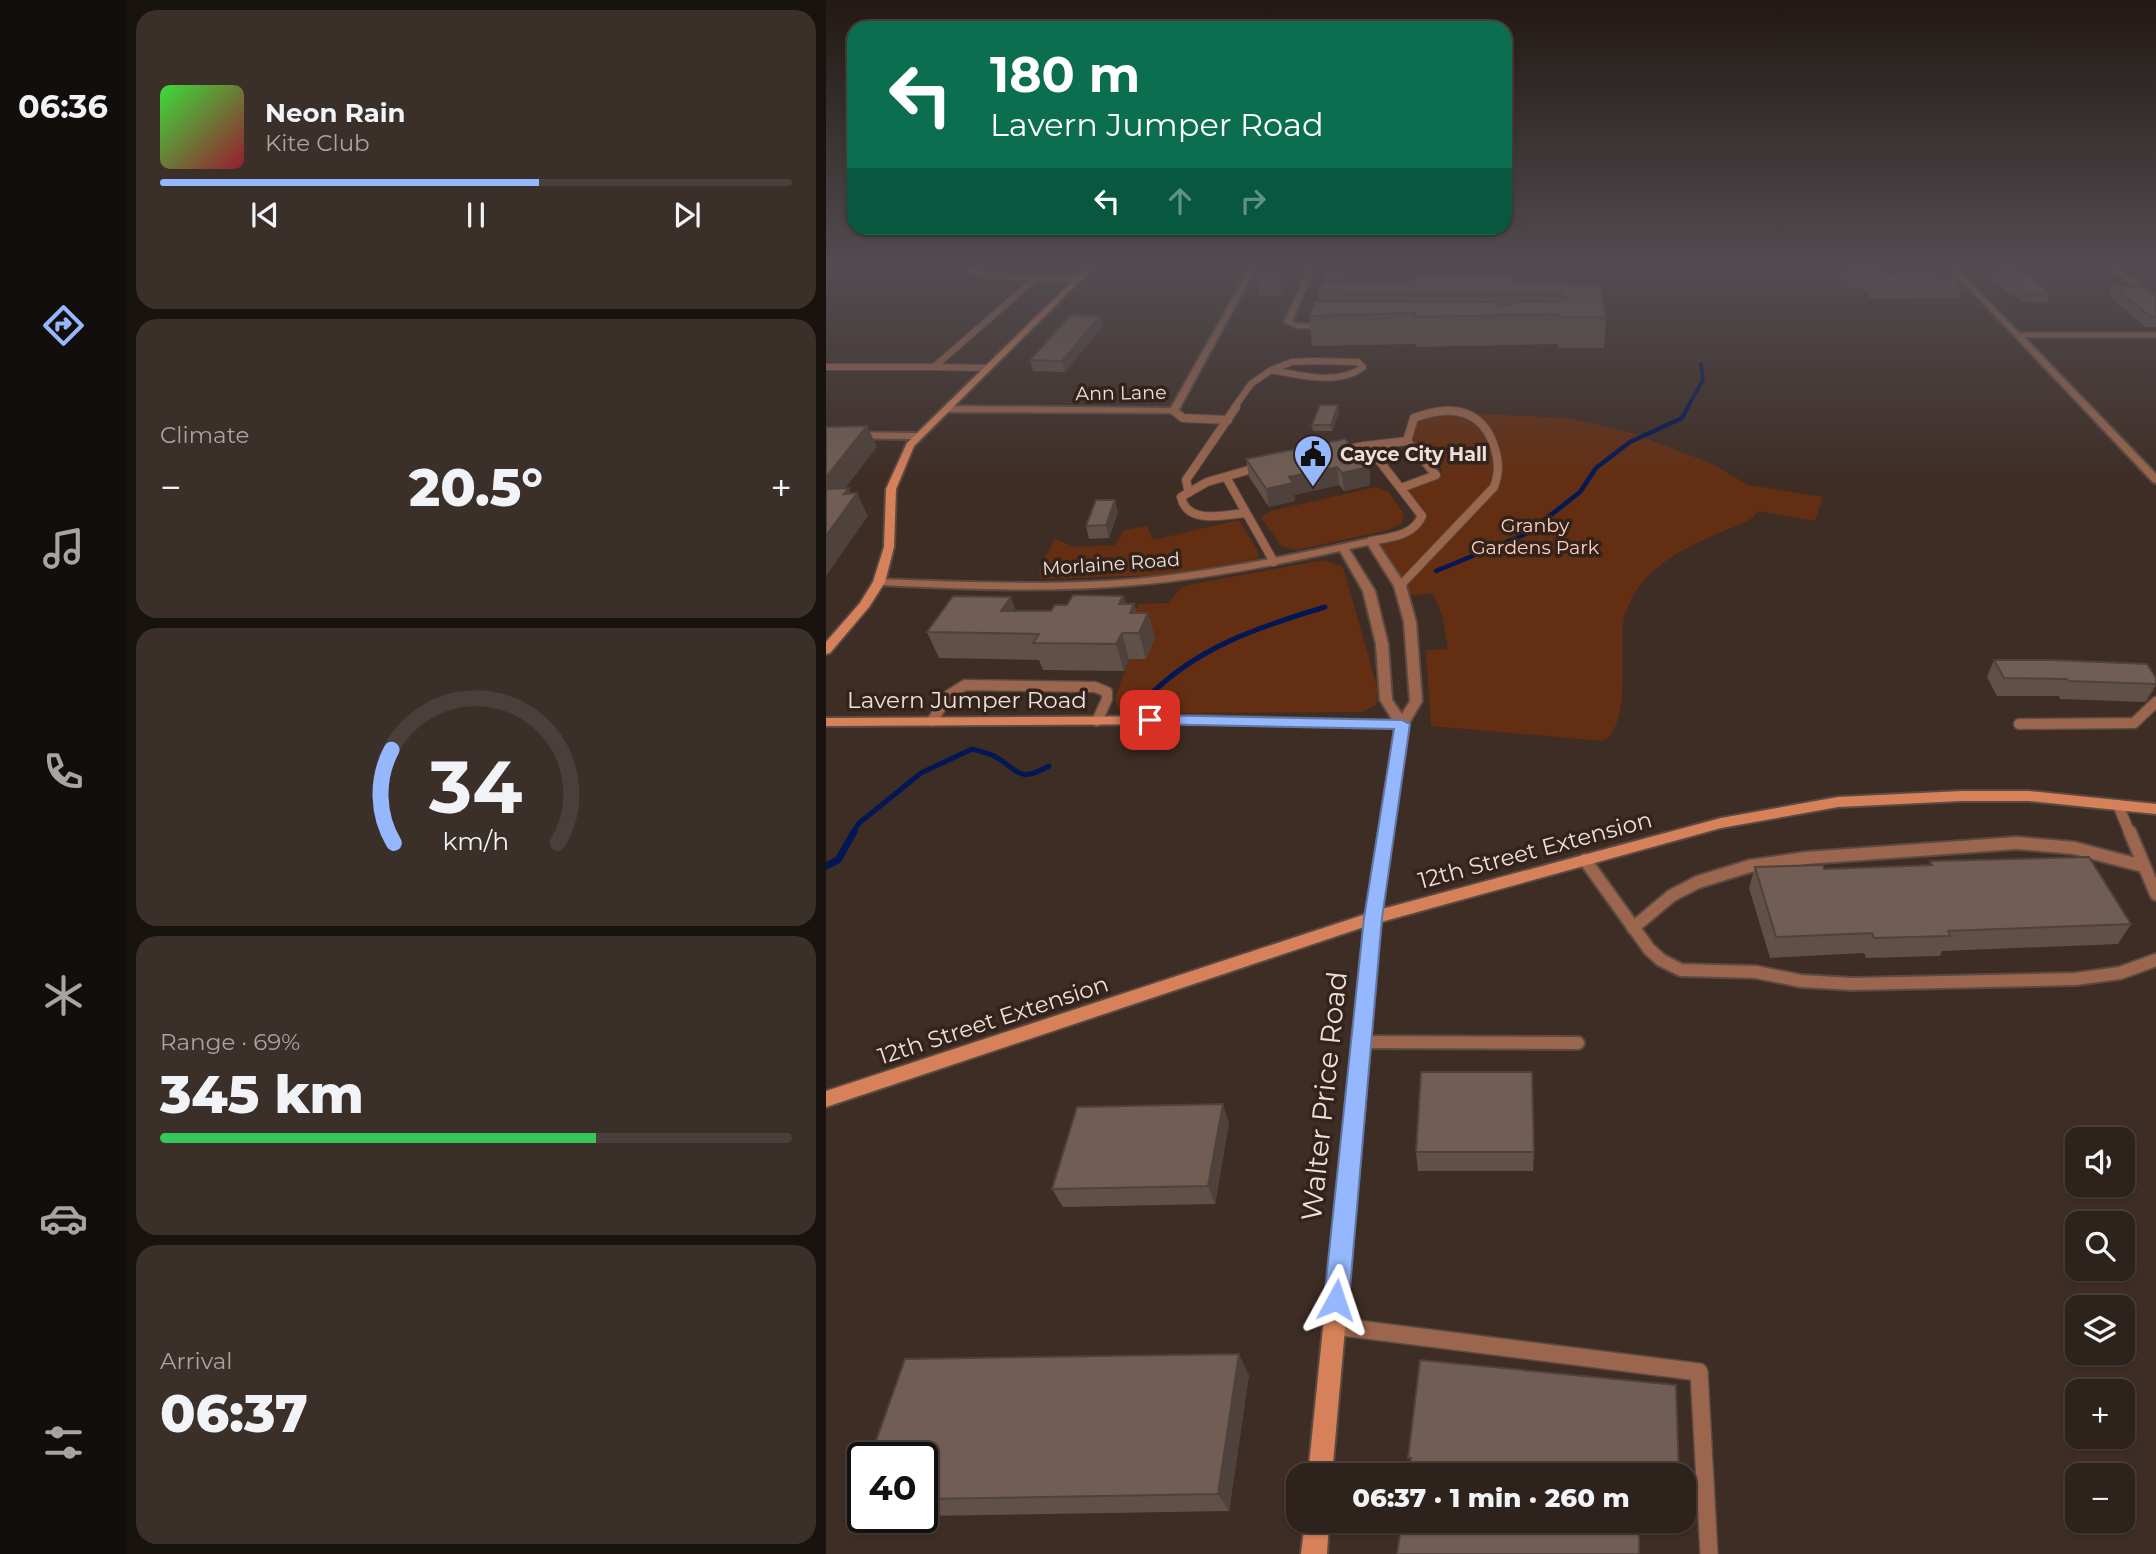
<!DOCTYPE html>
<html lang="en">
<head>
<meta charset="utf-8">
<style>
  :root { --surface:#2e221c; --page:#3a2f29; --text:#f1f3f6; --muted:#a7a4a3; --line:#493f3b; --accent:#94b7fd }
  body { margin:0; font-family:Montserrat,sans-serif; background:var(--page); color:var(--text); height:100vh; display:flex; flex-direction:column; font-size:26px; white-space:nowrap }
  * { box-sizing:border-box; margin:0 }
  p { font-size:23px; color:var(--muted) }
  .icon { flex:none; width:38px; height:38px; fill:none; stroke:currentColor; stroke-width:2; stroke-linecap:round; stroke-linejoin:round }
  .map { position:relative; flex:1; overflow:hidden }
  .sheet { display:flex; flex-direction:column; gap:10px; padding:10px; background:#19130f; width:700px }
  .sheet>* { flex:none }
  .guide { position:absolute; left:21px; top:21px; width:665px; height:214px; border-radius:21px; box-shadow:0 2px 5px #0004,0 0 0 2px var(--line); background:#0b6e4f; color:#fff; overflow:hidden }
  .buttons { position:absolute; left:1239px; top:1127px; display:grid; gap:14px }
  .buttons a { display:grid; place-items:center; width:70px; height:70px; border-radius:14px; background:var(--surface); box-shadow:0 2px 5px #0004,0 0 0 2px var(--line); font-size:35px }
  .speed { position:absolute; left:21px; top:1442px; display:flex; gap:14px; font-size:35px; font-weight:700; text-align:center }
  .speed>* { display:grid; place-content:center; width:91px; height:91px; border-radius:50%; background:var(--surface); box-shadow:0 2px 5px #0004,0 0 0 2px var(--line); line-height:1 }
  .speed .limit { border:4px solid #111; border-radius:10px; background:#fff; color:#111 }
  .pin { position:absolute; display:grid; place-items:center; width:60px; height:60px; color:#fff; margin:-30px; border-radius:14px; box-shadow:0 4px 10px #0006 }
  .me { position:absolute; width:77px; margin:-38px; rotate:5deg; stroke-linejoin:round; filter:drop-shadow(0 0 5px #0008) }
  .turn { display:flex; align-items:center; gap:24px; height:147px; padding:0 28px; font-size:32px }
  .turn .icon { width:91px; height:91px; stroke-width:2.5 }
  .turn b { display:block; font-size:49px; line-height:60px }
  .lanes { display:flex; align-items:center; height:66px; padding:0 28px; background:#0003; justify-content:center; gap:35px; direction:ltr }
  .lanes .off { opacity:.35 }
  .big { font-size:52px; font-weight:800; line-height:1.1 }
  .sheet .card { flex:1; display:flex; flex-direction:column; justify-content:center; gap:10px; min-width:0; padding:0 24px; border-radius:21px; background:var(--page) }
  .sheet .dial { align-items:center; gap:0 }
  .dial svg { height:182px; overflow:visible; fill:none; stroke:var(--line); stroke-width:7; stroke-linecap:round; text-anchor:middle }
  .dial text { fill:var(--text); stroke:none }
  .song { display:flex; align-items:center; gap:21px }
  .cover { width:84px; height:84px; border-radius:10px; background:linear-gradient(135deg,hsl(120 70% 55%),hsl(350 70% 35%)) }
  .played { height:7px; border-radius:4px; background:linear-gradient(90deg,var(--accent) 60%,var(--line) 60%) }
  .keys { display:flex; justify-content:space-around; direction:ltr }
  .heat { display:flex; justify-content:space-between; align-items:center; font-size:38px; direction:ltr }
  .charge { height:10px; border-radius:5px; background:linear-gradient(90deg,#34c759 69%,var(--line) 0) }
  .trip { position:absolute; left:460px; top:1463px; width:410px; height:70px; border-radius:21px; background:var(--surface); box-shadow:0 2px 5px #0004,0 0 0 2px var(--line); font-weight:800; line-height:70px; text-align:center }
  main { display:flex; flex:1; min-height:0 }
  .dock { display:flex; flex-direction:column; width:126px; justify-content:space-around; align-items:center; background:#120e0b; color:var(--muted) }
  .dock .icon { width:49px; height:49px }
  .dock .on { color:var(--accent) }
  .dock b { font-size:32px; color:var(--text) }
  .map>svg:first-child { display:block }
  .green { fill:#642e12 }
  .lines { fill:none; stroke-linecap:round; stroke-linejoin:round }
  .stream-far3 { stroke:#021754; stroke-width:3.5 }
  .stream-far2 { stroke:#021754; stroke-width:4.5 }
  .stream-far1 { stroke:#021754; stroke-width:5 }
  .stream { stroke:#021754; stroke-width:7 }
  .lane-far4-casing { stroke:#5a4a42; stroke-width:8 }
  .lane-far3-casing { stroke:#5a4a42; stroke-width:10 }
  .lane-far2-casing { stroke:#5a4a42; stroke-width:13 }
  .lane-far1-casing { stroke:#5a4a42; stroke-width:16 }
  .lane-casing { stroke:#5a4a42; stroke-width:20 }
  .street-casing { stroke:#5a4a42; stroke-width:4 }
  .secondary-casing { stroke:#5a4a42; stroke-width:4 }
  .lane-far4 { stroke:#9b664d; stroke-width:6 }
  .lane-far3 { stroke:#9b664d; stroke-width:8 }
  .lane-far2 { stroke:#9b664d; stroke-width:10 }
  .lane-far1 { stroke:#9b664d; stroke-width:12 }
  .lane { stroke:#9b664d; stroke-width:17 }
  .street { fill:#9b664d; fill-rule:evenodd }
  .secondary { fill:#d68159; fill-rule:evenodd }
  .wall { fill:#615048 }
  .shaded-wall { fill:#4f413b }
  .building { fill:#715d54; stroke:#4f413b; stroke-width:2 }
  .route { fill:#94b7fd; stroke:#6077a4; stroke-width:2 }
  .labels { text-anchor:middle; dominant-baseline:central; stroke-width:7; stroke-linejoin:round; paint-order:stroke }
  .far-street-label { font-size:19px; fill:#ece0db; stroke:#34231b }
  .far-poi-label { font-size:19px; font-weight:bold; fill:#ece0db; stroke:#34231b; text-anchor:start }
  .far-park-label { font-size:19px; fill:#ffd2be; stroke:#34231b }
  .street-label { font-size:23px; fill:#ece0db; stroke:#34231b }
  .near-street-label { font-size:28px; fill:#ece0db; stroke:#34231b }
</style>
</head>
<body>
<main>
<nav class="dock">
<b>06:36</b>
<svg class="icon on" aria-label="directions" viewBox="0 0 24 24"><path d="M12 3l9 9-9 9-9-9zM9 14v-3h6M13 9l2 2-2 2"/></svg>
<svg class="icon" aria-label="music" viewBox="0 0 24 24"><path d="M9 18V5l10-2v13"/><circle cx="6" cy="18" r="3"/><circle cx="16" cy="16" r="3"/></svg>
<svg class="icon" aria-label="phone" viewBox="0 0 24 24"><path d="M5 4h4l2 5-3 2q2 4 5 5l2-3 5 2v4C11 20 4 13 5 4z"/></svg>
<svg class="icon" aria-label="climate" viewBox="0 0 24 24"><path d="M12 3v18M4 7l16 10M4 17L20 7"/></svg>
<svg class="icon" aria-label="car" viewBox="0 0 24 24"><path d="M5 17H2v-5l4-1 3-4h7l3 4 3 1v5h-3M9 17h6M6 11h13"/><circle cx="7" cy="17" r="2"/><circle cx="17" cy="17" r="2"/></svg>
<svg class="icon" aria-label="filters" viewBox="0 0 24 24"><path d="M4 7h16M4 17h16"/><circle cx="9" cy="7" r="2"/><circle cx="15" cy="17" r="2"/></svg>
</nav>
<section class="sheet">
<div class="card">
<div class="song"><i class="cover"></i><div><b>Neon Rain</b><p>Kite Club</p></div></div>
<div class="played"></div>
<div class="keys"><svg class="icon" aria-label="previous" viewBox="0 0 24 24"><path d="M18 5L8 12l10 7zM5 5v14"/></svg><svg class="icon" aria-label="pause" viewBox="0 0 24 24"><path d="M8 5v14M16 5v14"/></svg><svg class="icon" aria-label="next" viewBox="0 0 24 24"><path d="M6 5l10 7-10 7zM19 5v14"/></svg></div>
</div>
<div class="card"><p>Climate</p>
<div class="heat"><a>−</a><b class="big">20.5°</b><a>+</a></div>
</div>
<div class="card dial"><svg viewBox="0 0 100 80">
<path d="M14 69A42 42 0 1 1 86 69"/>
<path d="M14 69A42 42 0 0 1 13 28" stroke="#94b7fd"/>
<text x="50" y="56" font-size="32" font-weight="700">34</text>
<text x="50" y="72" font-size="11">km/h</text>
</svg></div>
<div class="card"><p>Range · 69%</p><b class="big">345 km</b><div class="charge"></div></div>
<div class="card"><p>Arrival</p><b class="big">06:37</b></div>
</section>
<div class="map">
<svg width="1330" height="1554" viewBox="0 0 1330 1554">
  <rect width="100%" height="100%" fill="#3e2d25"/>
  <path class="green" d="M636 413 742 418 806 433 884 463 922 485 997 497 989 521 932 511C923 524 909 526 895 532 862 546 823 565 806 598 804 604 799 611 798 618 793 645 806 727 777 741L605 726 600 650 622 649 616 615 607 593 578 596 545 541 585 527 588 514 574 493 610 478 616 470C607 453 599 446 581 441L588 418 595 415Z
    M550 487 563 492 578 514 575 524 559 531 470 550 455 546 435 517 445 511Z
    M413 520 432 551V557L423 561 335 575 215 579 213 569 229 539 249 547 289 545 298 530 321 526 327 540Z
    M498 560 517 567 552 690 550 705 536 712 316 713 293 710 289 699 303 659 300 630 313 604 342 603 355 588 367 584Z"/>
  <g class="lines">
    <path class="stream-far3" d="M861 408 877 380 875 364"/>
    <path class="stream-far2" d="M610 571 702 533 754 492 770 468 804 442 856 418 862 407"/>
    <path class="stream-far1" d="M320 699C369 648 432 627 499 607
      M27 834 32 824 95 773 146 749C153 751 162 753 168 756 194 770 191 784 223 766"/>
    <path class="stream" d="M0 866 12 860 28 832"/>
    <defs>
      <path id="lane-far4" d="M142 266V269L162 276 254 278
        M486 361 532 362 537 367C513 386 472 375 445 370L466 362Z
        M0 367H108
        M162 368 108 367 210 278
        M408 408 425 384 445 370"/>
      <path id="lane-far3" d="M348 411 357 418 402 420
        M538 446 581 441 610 475 575 488
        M514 451 538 446 545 450 596 516C587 536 565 537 545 541
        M400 477 448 562
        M362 489 360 480 410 407
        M420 513C398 515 361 525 355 497L381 482 433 467
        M574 586 668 487C673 473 673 463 669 449 657 408 624 404 588 418L581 441"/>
      <path id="lane-far2" d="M106 721 123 695 139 685 269 687 281 692V699L271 721
        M1193 724 1308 723 1330 702
        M1292 805 1304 834"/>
      <path id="lane-far1" d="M1304 832 1330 894
        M759 860 823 949 835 960 855 970 930 972 975 981 1027 984 1249 979 1294 973 1330 960
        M807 928 845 896 872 882 924 866 980 858 1191 843 1248 848 1317 866
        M535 1042 752 1043"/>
      <path id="lane" d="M508 1326 873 1372 883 1554"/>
      <path id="street" d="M425 266H431L351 413 120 412 116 409 120 406 345 408Z
        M484 266H490L466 321 472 324H503L507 326 506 328H471L458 322Z
        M1122 266H1128L1193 333H1330V337H1198L1330 474V483L1327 482Z
        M1281 266H1288L1330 297V302Z
        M0 432 91 433 96 436 91 439 0 438Z
        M545 538 549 539 580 586 590 622 596 701 581 727H571L554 700 550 644 537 591 514 551C446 566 378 579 309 585 224 593 138 589 53 585L47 582 53 579C138 582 224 586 309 579 389 571 467 555 545 538ZM542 545 568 586 578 622 584 701 576 714 566 700 562 644 549 591 523 549Z"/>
      <path id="secondary" d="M262 266H269L88 446 70 489 68 547 59 582 43 607 4 653 0 654V642L34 603 47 582 58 547 60 489 81 443Z
        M377 716 581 721 583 724 556 909 895 818 1012 797 1136 791H1203L1330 804V814L1203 801H1136L1012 807 895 828 555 922 506 1475H482L538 927 0 1107V1091L540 914 569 728 377 724 0 726V718Z
        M479 1521H503L501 1554H475Z"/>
    </defs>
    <use href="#lane-far4" class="lane-far4-casing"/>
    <use href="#lane-far3" class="lane-far3-casing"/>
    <use href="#lane-far2" class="lane-far2-casing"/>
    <use href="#lane-far1" class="lane-far1-casing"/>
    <use href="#lane" class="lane-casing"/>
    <use href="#street" class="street-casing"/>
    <use href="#secondary" class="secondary-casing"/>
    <use href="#lane-far4" class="lane-far4"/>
    <use href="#lane-far3" class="lane-far3"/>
    <use href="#lane-far2" class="lane-far2"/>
    <use href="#lane-far1" class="lane-far1"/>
    <use href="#lane" class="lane"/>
    <use href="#street" class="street"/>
    <use href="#secondary" class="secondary"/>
  </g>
  <path class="wall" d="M468 266 454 296H433L429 268Z
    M499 266H531L526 281 687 282 745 285 780 318 778 348H732V344L590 347V344L486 346 483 316 493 301 492 292 499 281 498 269Z
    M1009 266H1056L1061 272 1066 274 1060 266H1116L1113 277 1069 275 1136 287 1133 298 1045 299 1038 289 1023 287Z
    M1154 266H1239L1238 269H1198L1224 294 1221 303 1196 302 1189 295H1184Z
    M1301 266H1330V268H1304Z
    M1287 286 1330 296V327H1320L1283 296Z
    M277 326 239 372 207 371 204 360Z
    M513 411 506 431H487L486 425Z
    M420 459 543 467 544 485 518 491 513 485 468 495 469 501 443 507 423 477Z
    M292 512 283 538 263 539 260 526Z
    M297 596 300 604H308L311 613H322L329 639 320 659H303L298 671 217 670 213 660 113 658 101 632 225 611 241 605Z
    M1168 660H1227L1330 685 1322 699 1319 702 1234 699 1233 696H1171L1161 677Z
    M1104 861 1305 924 1292 944 1116 951 1114 956 1040 958 1038 953 944 958 923 888 929 867 998 869 1103 865Z
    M403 1123 389 1204 237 1207 226 1189Z
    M590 1152H708L707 1171H592Z
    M423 1375 403 1511 96 1516V1458Z
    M37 1477V1505L28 1500Z"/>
  <path class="shaded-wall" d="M451 266H468L454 296 450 268Z
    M519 266H531L522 292H520L518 269Z
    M274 316 277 326 239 372 236 361Z
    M512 405 513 411 506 431 505 425Z
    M41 426 51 447 1 512 0 510V477Z
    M511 467 513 485 468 495 469 501 443 507 440 489 463 477Z
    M543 467 544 485 518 491 516 473Z
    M23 488 27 499 31 493 42 516 0 576V536L18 494Z
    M289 500 292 512 283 538 280 525Z
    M297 596 305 621 293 604Z
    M185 597 194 622 175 611Z
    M308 604 315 629 322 613 329 639 320 659 313 633 304 613Z
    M296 633 303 659 298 671 290 644Z
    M1330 683 1322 699 1319 702 1329 684Z
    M397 1104 403 1123 389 1204 382 1186Z
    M413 1354 423 1375 403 1511 392 1494Z"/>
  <path class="building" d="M431 266H451L450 268H429Z
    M499 266H519L518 269H498Z
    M1019 266H1056L1061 272 1073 277 1127 278 1136 287 1048 288 1041 278 1026 276Z
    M1165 266H1194L1224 294 1199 293 1191 286H1187Z
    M587 276H687L686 282H744L745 285H774L780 318 733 317V314L588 317 589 313 483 316 489 301 668 302 679 306 693 301 734 302 741 298 734 293 492 292 497 281H586Z
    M1287 286H1316L1330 296V317H1325Z
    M245 315 274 316 236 361 204 360Z
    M494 405H512L505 425H486Z
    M41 426 0 477V427Z
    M519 439 543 467 516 473 511 467 463 477 467 483 440 489 420 459Z
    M23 488 18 494 31 493 0 536V489Z
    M270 500H289L280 525 260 526Z
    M247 595 297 596 293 604H308L304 613H322L313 633H296L290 644 207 643 213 634 101 632 127 596 185 597 175 611H225L229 605H241Z
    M1168 660H1227L1321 664 1330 678V683L1329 684 1243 681 1241 679 1178 678Z
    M1263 857 1305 924 1122 931 1124 936 1048 938 1046 933 950 937 929 867 997 865 998 869 1106 865 1104 861Z
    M595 1072H706L708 1152H590Z
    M397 1104 382 1186 226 1189 251 1107Z
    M413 1354 392 1494 96 1499V1458H44L79 1359Z
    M594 1360 850 1385 853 1475H582L585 1458H582Z
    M37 1477V1500H28Z
    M576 1521H813V1554H571Z"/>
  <linearGradient id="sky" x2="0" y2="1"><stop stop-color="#221914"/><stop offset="0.55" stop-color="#524c51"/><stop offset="1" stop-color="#524c51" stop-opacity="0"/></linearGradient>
  <rect width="1330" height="483" fill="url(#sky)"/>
  <path class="route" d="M324 715 576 720 584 724 556 918 523 1300 519 1309 510 1312 502 1309 498 1300 538 918 568 729 319 724 316 720 319 717Z"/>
  <defs>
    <symbol id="civic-pin" viewBox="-11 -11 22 30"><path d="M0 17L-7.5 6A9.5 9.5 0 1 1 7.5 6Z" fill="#94b7fd" stroke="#34231b"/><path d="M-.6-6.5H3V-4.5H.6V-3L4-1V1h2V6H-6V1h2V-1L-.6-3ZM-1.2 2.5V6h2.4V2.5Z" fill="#111"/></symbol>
  </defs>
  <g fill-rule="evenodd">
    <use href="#civic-pin" x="465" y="432" width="44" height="60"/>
  </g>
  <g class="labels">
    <g class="far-street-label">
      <text transform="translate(295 393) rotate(-1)">Ann Lane</text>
      <text transform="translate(285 564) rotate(-4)">Morlaine Road</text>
    </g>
    <g class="far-poi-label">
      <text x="514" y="454">Cayce City Hall</text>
    </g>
    <g class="far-park-label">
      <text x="709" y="525">Granby<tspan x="709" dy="22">Gardens Park</tspan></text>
    </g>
    <g class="street-label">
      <text x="141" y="700">Lavern Jumper Road</text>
      <text transform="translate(709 850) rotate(-15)">12th Street Extension</text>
      <text transform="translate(167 1020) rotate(-18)">12th Street Extension</text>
    </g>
    <g class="near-street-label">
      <text transform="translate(498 1096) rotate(-84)">Walter Price Road</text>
    </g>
  </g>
</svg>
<div class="buttons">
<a><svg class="icon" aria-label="sound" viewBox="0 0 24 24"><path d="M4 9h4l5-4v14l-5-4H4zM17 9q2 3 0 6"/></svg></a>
<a><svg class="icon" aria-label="search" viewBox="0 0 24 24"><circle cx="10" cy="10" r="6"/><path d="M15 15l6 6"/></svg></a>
<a><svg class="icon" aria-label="layers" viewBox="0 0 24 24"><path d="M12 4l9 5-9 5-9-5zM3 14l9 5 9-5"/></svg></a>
<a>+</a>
<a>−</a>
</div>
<div class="speed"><div class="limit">40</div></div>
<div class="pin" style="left:324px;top:720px;background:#d93025"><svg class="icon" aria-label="arrive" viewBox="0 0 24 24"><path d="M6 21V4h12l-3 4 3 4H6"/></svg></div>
<svg class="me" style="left:510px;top:1300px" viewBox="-20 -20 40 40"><path d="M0-17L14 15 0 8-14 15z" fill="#94b7fd" stroke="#fff" stroke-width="4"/></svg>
<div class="trip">06:37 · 1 min · 260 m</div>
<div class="guide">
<div class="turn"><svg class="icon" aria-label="left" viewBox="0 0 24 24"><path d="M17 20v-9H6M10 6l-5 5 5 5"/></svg><div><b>180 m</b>Lavern Jumper Road</div></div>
<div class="lanes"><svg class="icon" aria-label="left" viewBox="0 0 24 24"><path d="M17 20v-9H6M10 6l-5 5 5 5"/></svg><svg class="icon off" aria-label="ahead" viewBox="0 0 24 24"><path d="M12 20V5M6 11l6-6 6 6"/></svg><svg class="icon off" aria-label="right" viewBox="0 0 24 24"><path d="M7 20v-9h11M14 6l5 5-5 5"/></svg></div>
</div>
</div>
</main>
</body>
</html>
